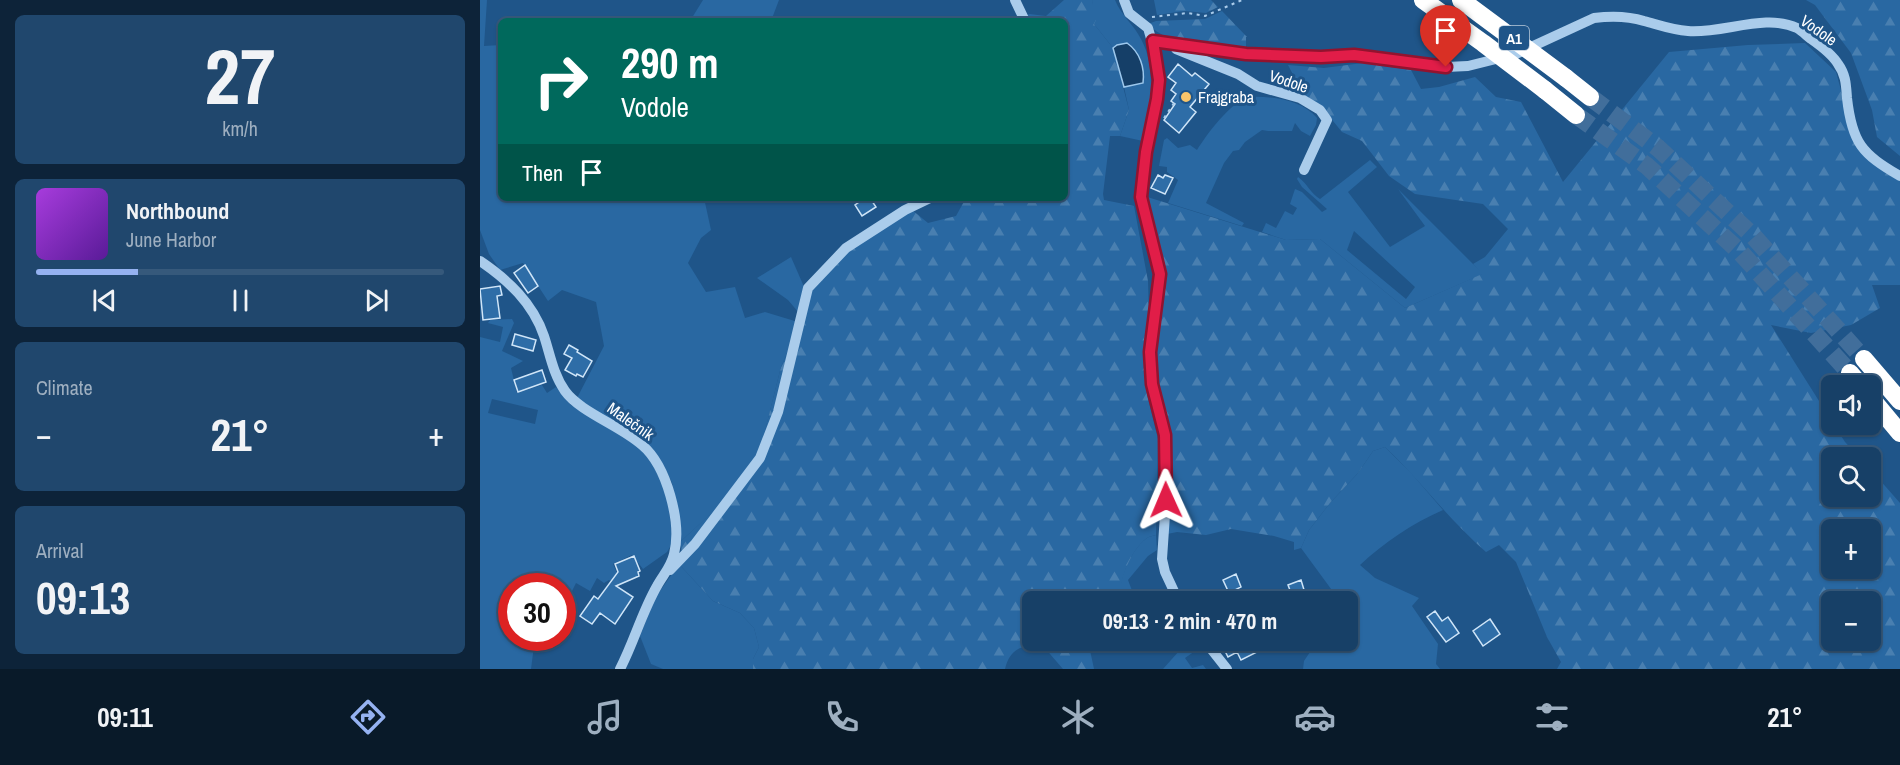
<!DOCTYPE html>
<html lang="en">
<head>
<meta charset="utf-8">
<style>
  :root { --surface:#174067; --page:#20476d; --text:#f1f3f6; --muted:#9eafc0; --line:#36597b; --accent:#95b2f1 }
  body { margin:0; font-family:"Archivo Narrow",sans-serif; background:var(--page); color:var(--text); height:100vh; display:flex; flex-direction:column; font-size:22px; white-space:nowrap }
  * { box-sizing:border-box; margin:0 }
  p { font-size:20px; color:var(--muted) }
  .icon { flex:none; width:33px; height:33px; fill:none; stroke:currentColor; stroke-width:2; stroke-linecap:round; stroke-linejoin:round }
  .map { position:relative; flex:1; overflow:hidden }
  .sheet { display:flex; flex-direction:column; gap:15px; padding:15px; background:#0d2339; width:480px }
  .sheet>* { flex:none }
  .banner { position:absolute; left:18px; top:18px; width:570px; height:183px; border-radius:9px; box-shadow:0 2px 4px #0004,0 0 0 2px var(--line); background:#00695c; color:#fff; overflow:hidden }
  .fabs { position:absolute; left:1341px; top:375px; display:grid; gap:12px }
  .fabs a { display:grid; place-items:center; width:60px; height:60px; border-radius:9px; background:var(--surface); box-shadow:0 2px 4px #0004,0 0 0 2px var(--line); font-size:30px }
  .speed { position:absolute; left:18px; top:573px; display:flex; gap:12px; font-size:30px; font-weight:700; text-align:center }
  .speed>* { display:grid; place-content:center; width:78px; height:78px; border-radius:50%; background:var(--surface); box-shadow:0 2px 4px #0004,0 0 0 2px var(--line); line-height:1 }
  .speed .limit { border:9px solid #d22; background:#fff; color:#111 }
  .pin { position:absolute; display:grid; place-items:center; width:51px; height:51px; color:#fff; margin:-62px -26px; border-radius:50% 50% 50% 0; rotate:-45deg; box-shadow:0 0 6px #0007 }
  .pin .icon { rotate:45deg }
  .me { position:absolute; width:66px; margin:-33px; rotate:359deg; stroke-linejoin:round; filter:drop-shadow(0 0 4px #0008) }
  .turn { display:flex; align-items:center; gap:21px; height:126px; padding:0 24px; font-size:27px }
  .turn .icon { width:78px; height:78px; stroke-width:2.5 }
  .turn b { display:block; font-size:42px; line-height:51px }
  .then { display:flex; align-items:center; height:57px; padding:0 24px; background:#0003; gap:12px; font-size:22px }
  .big { font-size:45px; font-weight:700; line-height:1.1 }
  .sheet .tile { flex:1; display:flex; flex-direction:column; justify-content:center; gap:9px; min-width:0; padding:0 21px; border-radius:9px; background:var(--page) }
  .sheet .dial { align-items:center; gap:0 }
  .dial b { font-size:78px; line-height:1 }
  .song { display:flex; align-items:center; gap:18px }
  .cover { width:72px; height:72px; border-radius:9px; background:linear-gradient(135deg,hsl(280 70% 55%),hsl(270 70% 35%)) }
  .played { height:6px; border-radius:3px; background:linear-gradient(90deg,var(--accent) 25%,var(--line) 25%) }
  .keys { display:flex; justify-content:space-around; direction:ltr }
  .heat { display:flex; justify-content:space-between; align-items:center; font-size:33px; direction:ltr }
  .trip { position:absolute; left:542px; top:591px; width:336px; height:60px; border-radius:9px; background:var(--surface); box-shadow:0 2px 4px #0004,0 0 0 2px var(--line); font-weight:700; line-height:60px; text-align:center }
  .tabs { display:flex; height:96px; justify-content:space-around; align-items:center; background:#091a29; color:var(--muted) }
  .tabs .icon { width:42px; height:42px }
  .tabs .on { color:var(--accent) }
  .tabs b { font-size:27px; color:var(--text) }
  main { display:flex; flex:1; min-height:0 }
  .map>svg:first-child { display:block }
  .grass { fill:#2968a2; fill-rule:evenodd }
  .forest { fill:url(#forest-firs); fill-rule:evenodd }
  .water { fill:#153f68; stroke:#9dc8ed; stroke-width:1.5 }
  .building { fill:#2e6da7; stroke:#cfe5f8; stroke-width:1.5 }
  .lines { fill:none; stroke-linecap:round; stroke-linejoin:round }
  .highway-tunnel { stroke:#416e9b; stroke-width:18; stroke-dasharray:18 9; stroke-linecap:butt }
  .path { stroke:#aacceb; stroke-width:2; stroke-dasharray:3 4.5; stroke-linecap:butt }
  .minor { stroke:#aacceb; stroke-width:10 }
  .highway { stroke:#fff; stroke-width:18 }
  .highway-bridge { stroke:#fff; stroke-width:18 }
  .route-casing { stroke:#92132f; stroke-width:15 }
  .route { stroke:#e11d48; stroke-width:10 }
  .poi-dot { fill:#f9c56a; stroke:#1f5589; stroke-width:2 }
  .labels { text-anchor:middle; dominant-baseline:central; stroke-width:6; stroke-linejoin:round; paint-order:stroke }
  .shield { fill:#1f5589; stroke:#bcccdc; stroke-width:1.5 }
  .shield-label { font-size:15px; font-weight:bold; fill:#fff }
  .street-label { font-size:16px; fill:#fff; stroke:#1f5589 }
  .poi-label { font-size:16px; fill:#fff; stroke:#1f5589; text-anchor:start }
</style>
</head>
<body>
<main>
<section class="sheet">
<div class="tile dial"><b>27</b><p>km/h</p></div>
<div class="tile">
<div class="song"><i class="cover"></i><div><b>Northbound</b><p>June Harbor</p></div></div>
<div class="played"></div>
<div class="keys"><svg class="icon" aria-label="previous" viewBox="0 0 24 24"><path d="M18 5L8 12l10 7zM5 5v14"/></svg><svg class="icon" aria-label="pause" viewBox="0 0 24 24"><path d="M8 5v14M16 5v14"/></svg><svg class="icon" aria-label="next" viewBox="0 0 24 24"><path d="M6 5l10 7-10 7zM19 5v14"/></svg></div>
</div>
<div class="tile"><p>Climate</p>
<div class="heat"><a>−</a><b class="big">21°</b><a>+</a></div>
</div>
<div class="tile"><p>Arrival</p><b class="big">09:13</b></div>
</section>
<div class="map">
<svg width="1420" height="669" viewBox="0 0 1420 669">
  <defs>
    <pattern id="forest-firs" width="22" height="20" patternUnits="userSpaceOnUse" patternTransform="scale(1.5)"><rect width="22" height="20" fill="#2968a2"/><path d="M5 1l3.5 6h-7zM16 11l3.5 6h-7z" fill="#497fb0"/></pattern>
  </defs>
  <rect width="100%" height="100%" fill="#1f5589"/>
  <path class="grass" d="M0 0H7L4 46 21 45V198H224L231 230 221 238 208 263 226 292 255 287 265 318 285 312 318 322V328L301 367 274 475 200 542 198 514 192 483 184 466 97 398 124 346 116 302 82 290 68 301 43 263 20 270 9 254 0 230Z
    M223 0H299L291 21H210Z
    M612 0H635C641 15 654 25 661 39 677 68 671 111 663 141L640 136 649 110 644 87 663 83 637 45 633 48 614 24Z
    M768 97C791 96 821 99 837 118L836 125 830 136 821 131 815 123 812 131H788L782 130 765 142 759 150 753 151 744 163 726 203 764 223 762 226 688 203 698 180 687 172V167L679 166 684 140 687 138 698 148 710 145 717 150C727 134 750 103 768 97Z
    M890 160 897 167 868 192 910 247 945 226 918 189 1003 274 925 308 840 239 806 240 782 232 786 223 796 228 805 211 813 215 817 208 810 204 815 189 822 192 842 212 847 209 822 187 817 179 818 177C827 183 831 194 840 199ZM874 231 935 287 926 299 867 250Z
    M311 257 325 289 319 313 308 300 277 278Z
    M32 319 34 323 22 351 43 361 31 368 37 393 62 385 67 393 76 387 91 405 144 434 168 455 187 493 193 542 187 552 163 569 152 555 133 564 140 580 137 584 129 580 124 583 117 578 110 591 96 583 85 605 83 604 82 586H32V638H58L54 646 51 669H0V337L20 342 23 327 8 323 10 320ZM12 399 58 410 55 424 8 413Z
    M905 447 932 474 963 510C931 524 905 542 880 565L895 578 939 598 932 606 958 644 956 664 960 669H823L824 661 832 649 843 648 844 641 867 640V635L869 638 880 631 867 614V602L844 601 843 600 854 593 821 548 829 530 850 503 878 473 893 451Z
    M676 535 677 550 668 556 648 580 656 601H643C634 585 652 548 667 538 670 536 673 536 676 535Z
    M199 564 233 601 260 613 274 628 279 647 273 659V669H183L171 664 160 636 175 598Z
    M708 641 715 651 705 658 712 668 723 665 726 669H683Z"/>
  <path class="forest" d="M584 0H612L616 20 614 24 633 48 649 110 640 136H630L623 194 624 200 654 206 668 281 669 316 664 341V370L667 395 678 439 676 535C673 536 670 536 667 538 652 548 635 585 643 601L552 602V640L608 641 614 669H583L564 647C544 643 530 648 525 669H273V659L279 647 274 628 260 613 233 601 199 564 202 553 200 542 274 474 301 367 318 328 329 291 369 250 432 210 448 223 476 216 486 198H585V21H548L546 17 549 14 566 16Z
    M674 0H731L738 7 726 13 705 11 677 15Z
    M1326 0H1420V156L1397 137 1392 110 1371 53 1335 5Z
    M742 11 767 37H766V50C737 46 688 47 668 24L676 21 725 19Z
    M1325 43 1356 72 1365 105 1385 152 1420 181V285H1392L1400 308 1371 325 1331 333 1291 325 1351 420 1352 424 1354 425 1365 442 1379 457 1352 458V496H1390L1391 470 1420 503V669H1077L1081 662 1067 637 1036 562 1019 545 1006 552C969 520 941 481 905 447L893 451 878 473 850 503 829 530 821 548 814 550V542L794 536 751 529 726 535 697 532 687 534 690 501 675 377 678 286 664 196 806 240 840 239 925 308 1002 274 993 264 1005 257 1028 229 1003 204 935 194 909 176 882 141 862 132 845 111 823 97 810 85 811 80 821 90 808 65 844 68 883 63 931 70 941 89 959 87 995 77 1016 97 1041 102 1083 182 1189 52 1268 45ZM1352 530H1390V568H1352ZM1352 602H1390V640H1352Z"/>
  <path class="water" d="M647 43C660 52 665 68 663 83L644 87 633 48 637 45Z"/>
  <path class="building" d="M698 64 712 76 715 73 729 84 710 107 716 112 699 133 684 120 695 104 691 101 696 94 691 90 696 83 688 77Z
    M678 175 683 178 685 175 693 178 685 194 671 188Z
    M385 198H390L396 207 382 216 375 205Z
    M45 265 58 286 48 293 34 273Z
    M20 286 22 295 17 296 20 318 3 320 0 289Z
    M35 334 56 340 53 351 32 345Z
    M89 345 98 350 97 352 112 361 103 377 97 374 96 376 85 370 92 358 84 354Z
    M62 370 66 382 38 392 34 380Z
    M154 556 160 571 158 572 159 576 136 586 153 597 135 624 120 613 112 624 100 616 114 596 118 599 138 572 135 564Z
    M756 574 761 587 749 593 743 580Z
    M821 580 825 593 813 598 808 585Z
    M955 611 962 621 968 617 979 633 966 642 947 617Z
    M1010 619 1020 634 1003 646 993 631Z
    M747 640H773L779 651 761 660 757 652 748 657 741 643Z"/>
  <g class="lines">
    <path class="highway-tunnel" d="M1110 97 1178 148 1274 237 1384 359
      M1096 115 1167 166 1261 253 1370 373"/>
    <path class="path" d="M672 17 708 13 725 16 762 0
      M684 118 694 103"/>
    <path class="minor" d="M535 0 545 21
      M644 0 649 13 668 28 676 56 679 79 677 99 665 152 661 197 680 274 670 352 672 384 685 435 686 500 682 559 685 572 699 602
      M673 41 766 54 841 57 874 55 966 67 988 66 1036 54 1114 18C1130 16 1148 16 1164 21 1179 25 1192 30 1208 31 1242 34 1286 13 1317 28 1322 31 1327 36 1331 39 1341 46 1352 54 1358 64 1366 75 1366 85 1367 98 1372 143 1382 154 1420 176
      M696 49 758 74 777 86 820 98 840 110 847 120 824 170
      M0 261C28 280 53 303 64 336 70 354 73 374 85 391 100 412 141 426 162 445 187 466 202 523 194 554 191 567 183 575 177 586 162 612 154 642 140 669
      M190 570 215 544 280 458 298 412 328 288 366 248 425 210 450 198
      M724 640 747 669"/>
    <path class="highway" d="M1086 78 1110 97
      M1065 90 1096 115
      M1384 359 1420 401
      M1370 373 1381 386
      M1390 397 1420 433"/>
    <path class="highway-bridge" d="M943 0 1003 43 1065 90
      M981 0 1086 78"/>
  </g>
  <g class="lines">
    <defs>
      <path id="route" d="M686 500 685 435 672 384 670 352 680 274 661 197 666 152 677 99 679 80 673 41 766 54 841 57 874 55 966 67"/>
    </defs>
    <use href="#route" class="route-casing"/>
    <use href="#route" class="route"/>
  </g>
  <circle class="poi-dot" cx="706" cy="97" r="6"/>
  <g class="labels">
    <rect class="shield" x="1019" y="26" width="30" height="24" rx="4.5"/>
    <g class="shield-label">
      <text x="1034" y="38">A1</text>
    </g>
    <g class="street-label">
      <text transform="translate(1339 30) rotate(35)">Vodole</text>
      <text transform="translate(809 81) rotate(19)">Vodole</text>
      <text transform="translate(151 421) rotate(35)">Malečnik</text>
    </g>
    <g class="poi-label">
      <text x="718" y="97">Frajgraba</text>
    </g>
  </g>
</svg>
<div class="fabs">
<a><svg class="icon" aria-label="sound" viewBox="0 0 24 24"><path d="M4 9h4l5-4v14l-5-4H4zM17 9q2 3 0 6"/></svg></a>
<a><svg class="icon" aria-label="search" viewBox="0 0 24 24"><circle cx="10" cy="10" r="6"/><path d="M15 15l6 6"/></svg></a>
<a>+</a>
<a>−</a>
</div>
<div class="speed"><div class="limit">30</div></div>
<div class="pin" style="left:966px;top:67px;background:#d93025"><svg class="icon" aria-label="arrive" viewBox="0 0 24 24"><path d="M6 21V4h12l-3 4 3 4H6"/></svg></div>
<svg class="me" style="left:686px;top:500px" viewBox="-20 -20 40 40"><path d="M0-17L14 15 0 8-14 15z" fill="#e11d48" stroke="#fff" stroke-width="4"/></svg>
<div class="trip">09:13 · 2 min · 470 m</div>
<div class="banner">
<div class="turn"><svg class="icon" aria-label="right" viewBox="0 0 24 24"><path d="M7 20v-9h11M14 6l5 5-5 5"/></svg><div><b>290 m</b>Vodole</div></div>
<div class="then">Then<svg class="icon" aria-label="arrive" viewBox="0 0 24 24"><path d="M6 21V4h12l-3 4 3 4H6"/></svg></div>
</div>
</div>
</main>
<nav class="tabs">
<b>09:11</b>
<svg class="icon on" aria-label="directions" viewBox="0 0 24 24"><path d="M12 3l9 9-9 9-9-9zM9 14v-3h6M13 9l2 2-2 2"/></svg>
<svg class="icon" aria-label="music" viewBox="0 0 24 24"><path d="M9 18V5l10-2v13"/><circle cx="6" cy="18" r="3"/><circle cx="16" cy="16" r="3"/></svg>
<svg class="icon" aria-label="phone" viewBox="0 0 24 24"><path d="M5 4h4l2 5-3 2q2 4 5 5l2-3 5 2v4C11 20 4 13 5 4z"/></svg>
<svg class="icon" aria-label="climate" viewBox="0 0 24 24"><path d="M12 3v18M4 7l16 10M4 17L20 7"/></svg>
<svg class="icon" aria-label="car" viewBox="0 0 24 24"><path d="M5 17H2v-5l4-1 3-4h7l3 4 3 1v5h-3M9 17h6M6 11h13"/><circle cx="7" cy="17" r="2"/><circle cx="17" cy="17" r="2"/></svg>
<svg class="icon" aria-label="filters" viewBox="0 0 24 24"><path d="M4 7h16M4 17h16"/><circle cx="9" cy="7" r="2"/><circle cx="15" cy="17" r="2"/></svg>
<b>21°</b>
</nav>
</body>
</html>
